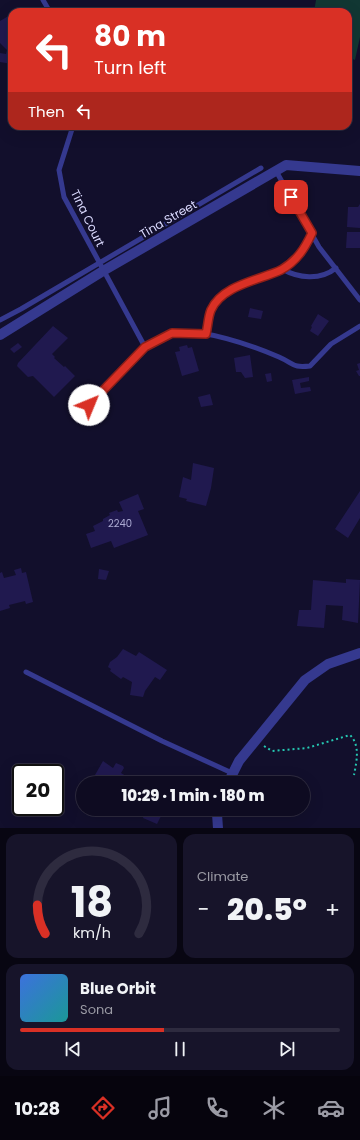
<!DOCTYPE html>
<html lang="en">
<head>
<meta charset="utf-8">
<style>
  :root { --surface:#0e0b21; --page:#17142a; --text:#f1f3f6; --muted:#9b9ba5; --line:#2e2b3f; --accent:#d93025 }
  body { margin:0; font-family:Poppins,sans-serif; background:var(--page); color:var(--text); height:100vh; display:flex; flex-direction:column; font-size:15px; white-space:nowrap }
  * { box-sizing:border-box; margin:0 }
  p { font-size:13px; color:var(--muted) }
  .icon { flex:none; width:22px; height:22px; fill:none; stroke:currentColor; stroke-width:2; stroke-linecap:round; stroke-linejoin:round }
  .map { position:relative; height:828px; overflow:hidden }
  .drawer { display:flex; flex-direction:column; gap:6px; padding:6px; background:#080612; flex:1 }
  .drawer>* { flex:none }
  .guide { position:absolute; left:8px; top:8px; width:344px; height:122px; border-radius:12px; box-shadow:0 4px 16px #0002,0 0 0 1px var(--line); background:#d93025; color:#fff; overflow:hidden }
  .speed { position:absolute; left:12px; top:764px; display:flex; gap:8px; font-size:20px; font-weight:700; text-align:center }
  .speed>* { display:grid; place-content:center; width:52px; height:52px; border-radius:50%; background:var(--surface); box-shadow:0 4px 16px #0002,0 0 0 1px var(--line); line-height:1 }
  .speed .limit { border:2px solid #111; border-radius:6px; background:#fff; color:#111 }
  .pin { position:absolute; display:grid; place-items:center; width:34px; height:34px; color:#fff; margin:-17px; border-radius:8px; box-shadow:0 2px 6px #0006 }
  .me { position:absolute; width:44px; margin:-22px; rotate:45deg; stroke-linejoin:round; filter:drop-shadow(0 0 3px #0008) }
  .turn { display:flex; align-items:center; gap:14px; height:84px; padding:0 20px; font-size:18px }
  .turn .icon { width:52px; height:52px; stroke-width:2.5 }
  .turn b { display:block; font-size:28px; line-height:34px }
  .then { display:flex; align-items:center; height:38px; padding:0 20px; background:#0003; gap:8px; font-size:15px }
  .big { font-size:30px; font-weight:800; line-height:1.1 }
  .drawer .widget { flex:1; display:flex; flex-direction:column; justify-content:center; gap:6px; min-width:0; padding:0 14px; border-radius:12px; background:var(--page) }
  .drawer .dial { align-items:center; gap:0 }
  .dial svg { height:104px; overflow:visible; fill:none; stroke:var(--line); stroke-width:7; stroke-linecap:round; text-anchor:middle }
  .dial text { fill:var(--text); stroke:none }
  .song { display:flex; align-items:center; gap:12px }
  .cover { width:48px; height:48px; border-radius:6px; background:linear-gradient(135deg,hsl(220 70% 55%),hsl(180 70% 35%)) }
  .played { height:4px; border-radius:2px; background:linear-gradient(90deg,var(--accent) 45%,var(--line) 45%) }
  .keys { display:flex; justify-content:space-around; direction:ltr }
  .heat { display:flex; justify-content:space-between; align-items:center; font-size:22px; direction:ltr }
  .drawer .tiles { flex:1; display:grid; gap:6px; grid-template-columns:1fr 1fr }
  .widget:last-child { grid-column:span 2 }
  .trip { position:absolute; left:76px; top:776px; width:234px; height:40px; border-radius:20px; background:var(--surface); box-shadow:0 4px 16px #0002,0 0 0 1px var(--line); font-weight:800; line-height:40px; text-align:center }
  .tabs { display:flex; height:64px; justify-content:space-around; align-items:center; background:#06040d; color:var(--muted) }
  .tabs .icon { width:28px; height:28px }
  .tabs .selected { color:var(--accent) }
  .tabs b { font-size:18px; color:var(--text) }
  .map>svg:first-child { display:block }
  .green { fill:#113733 }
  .building { fill:#20194f }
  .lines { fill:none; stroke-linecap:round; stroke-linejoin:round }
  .path { stroke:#25c8b2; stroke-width:2; stroke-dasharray:2 3; stroke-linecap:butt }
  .service { stroke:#35398f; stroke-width:5 }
  .minor { stroke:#35398f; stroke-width:10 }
  .route-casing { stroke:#8d1f18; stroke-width:10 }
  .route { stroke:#d93025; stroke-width:7 }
  .labels { text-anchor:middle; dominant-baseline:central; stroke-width:4; stroke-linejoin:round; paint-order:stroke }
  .number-label { font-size:10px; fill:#acaad3 }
  .street-label { font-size:12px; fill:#dbdaff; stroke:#120f2c }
</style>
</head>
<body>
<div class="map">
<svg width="360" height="828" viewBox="0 0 360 828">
  <rect width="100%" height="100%" fill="#120f2c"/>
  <path class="green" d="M316 0H360V37L355 60 348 57V12H314Z"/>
  <path class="building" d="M12 14V64L0 62V53L6 54 7 50 0 43V21Z
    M360 204V228L347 227 348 207H358Z
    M347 232H360V248H346Z
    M250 308 263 311 261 319 248 317Z
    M318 314 329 321 318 336 310 331 312 327 311 326Z
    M53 326 68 338 52 354 55 357 54 358 64 367 65 366 75 376 54 397 33 376 28 377 17 366 18 363Z
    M18 343 22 347 14 353 10 349Z
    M187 345 188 348 192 347 199 371 182 376 175 352 180 351 179 347Z
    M250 355 253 377 245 378 241 372H236L234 358Z
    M360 363V376H359L356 371 359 370 357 364Z
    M271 373 272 381 267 382 265 374Z
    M309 377V381L300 383 301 388 310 387 311 391 295 394 292 380Z
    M210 394 213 405 201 407 198 397Z
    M193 463 214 468 211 488 206 506 186 501 187 499 179 497 183 477 191 480Z
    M360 491V518L348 538 335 529Z
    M138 494 144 509 138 511 148 535 114 548 111 541 91 548 86 534 95 531 93 526 103 521V519L110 515 109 513 117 510 118 512 123 511 119 502Z
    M21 568 22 573 26 572 33 602 26 604 25 601 9 605 10 608 0 611V573L2 572 4 578 16 575 14 570Z
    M99 569 109 571 106 580 98 579Z
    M346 579 360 580 358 623 342 620 343 606 326 605 324 628 297 626 299 610H311L313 580 346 583Z
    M123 649 136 656 139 652 167 670 160 680 155 677 145 691 143 697 130 695 132 682 123 677 121 679 110 671 111 669 108 667 110 662 117 657Z
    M103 761 113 768 116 763 123 766 124 768 121 773 129 778 126 783H108L95 775Z
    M126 809H164L162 813 159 811 157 814 161 816 157 824 143 818 144 815 134 810 132 813Z"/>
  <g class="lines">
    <path class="path" d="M264 746 272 751 307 748 350 735C360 745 357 760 354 775"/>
    <path class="service" d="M43 0 50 12
      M73 126 59 170 64 197 145 347 89 405
      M276 171 319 247 360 300
      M282 269C298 278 320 281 336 268
      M0 320 21 309 261 168
      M206 334C207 326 208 317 211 310 222 285 259 281 281 270 297 262 305 248 312 233
      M145 347C153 343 163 335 172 333 200 327 254 346 279 357 295 364 292 368 310 366L331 344 360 326
      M26 672 162 741 232 773"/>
    <path class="minor" d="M0 335 103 271 286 165 360 171
      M228 783 239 761 305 680 328 664 360 653
      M218 828 217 814 219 809"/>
  </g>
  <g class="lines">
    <defs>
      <path id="route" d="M89 405 145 347 172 333 206 334C208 326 208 317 211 310 222 285 260 280 281 270 297 261 305 248 312 233L291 197"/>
    </defs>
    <use href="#route" class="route-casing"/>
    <use href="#route" class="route"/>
  </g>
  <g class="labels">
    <g class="number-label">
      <text x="120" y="523">2240</text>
    </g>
    <g class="street-label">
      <text transform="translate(88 218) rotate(64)">Tina Court</text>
      <text transform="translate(168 219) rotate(-30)">Tina Street</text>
    </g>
  </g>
</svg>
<div class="speed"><div class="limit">20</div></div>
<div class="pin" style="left:291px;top:197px;background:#d93025"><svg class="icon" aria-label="arrive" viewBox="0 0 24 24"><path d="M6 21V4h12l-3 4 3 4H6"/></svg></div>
<svg class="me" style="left:89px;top:405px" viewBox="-20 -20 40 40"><circle r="19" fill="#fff"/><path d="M0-13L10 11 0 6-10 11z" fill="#d93025"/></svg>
<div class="trip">10:29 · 1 min · 180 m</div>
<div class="guide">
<div class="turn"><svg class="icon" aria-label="left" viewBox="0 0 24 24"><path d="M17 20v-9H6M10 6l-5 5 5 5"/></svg><div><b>80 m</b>Turn left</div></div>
<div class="then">Then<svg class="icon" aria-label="left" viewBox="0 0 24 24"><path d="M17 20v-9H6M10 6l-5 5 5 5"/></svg></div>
</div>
</div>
<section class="drawer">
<div class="tiles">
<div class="widget dial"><svg viewBox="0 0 100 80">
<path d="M14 69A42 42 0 1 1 86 69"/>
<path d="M14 69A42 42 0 0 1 8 47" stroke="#d93025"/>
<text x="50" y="56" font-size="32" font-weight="700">18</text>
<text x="50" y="72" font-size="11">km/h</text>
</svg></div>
<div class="widget"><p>Climate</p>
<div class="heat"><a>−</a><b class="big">20.5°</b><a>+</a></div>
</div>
<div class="widget">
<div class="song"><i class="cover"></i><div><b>Blue Orbit</b><p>Sona</p></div></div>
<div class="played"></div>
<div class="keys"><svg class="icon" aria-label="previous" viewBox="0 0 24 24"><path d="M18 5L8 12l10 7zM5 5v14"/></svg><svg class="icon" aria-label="pause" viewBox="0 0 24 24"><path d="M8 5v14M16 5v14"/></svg><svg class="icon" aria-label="next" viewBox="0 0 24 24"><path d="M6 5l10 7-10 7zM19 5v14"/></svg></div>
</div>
</div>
</section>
<nav class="tabs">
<b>10:28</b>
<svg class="icon selected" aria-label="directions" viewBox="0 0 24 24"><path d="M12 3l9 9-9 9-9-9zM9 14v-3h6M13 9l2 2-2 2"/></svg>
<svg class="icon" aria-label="music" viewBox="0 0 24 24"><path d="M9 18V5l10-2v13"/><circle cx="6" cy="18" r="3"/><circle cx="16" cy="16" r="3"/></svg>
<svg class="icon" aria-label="phone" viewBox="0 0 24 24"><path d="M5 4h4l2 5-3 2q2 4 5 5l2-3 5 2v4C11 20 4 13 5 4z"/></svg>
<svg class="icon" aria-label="climate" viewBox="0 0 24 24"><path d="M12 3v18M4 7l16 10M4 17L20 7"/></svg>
<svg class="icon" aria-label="car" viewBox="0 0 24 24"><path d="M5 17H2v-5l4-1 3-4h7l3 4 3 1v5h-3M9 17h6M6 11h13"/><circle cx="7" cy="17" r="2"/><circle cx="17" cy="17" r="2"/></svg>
</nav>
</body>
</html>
